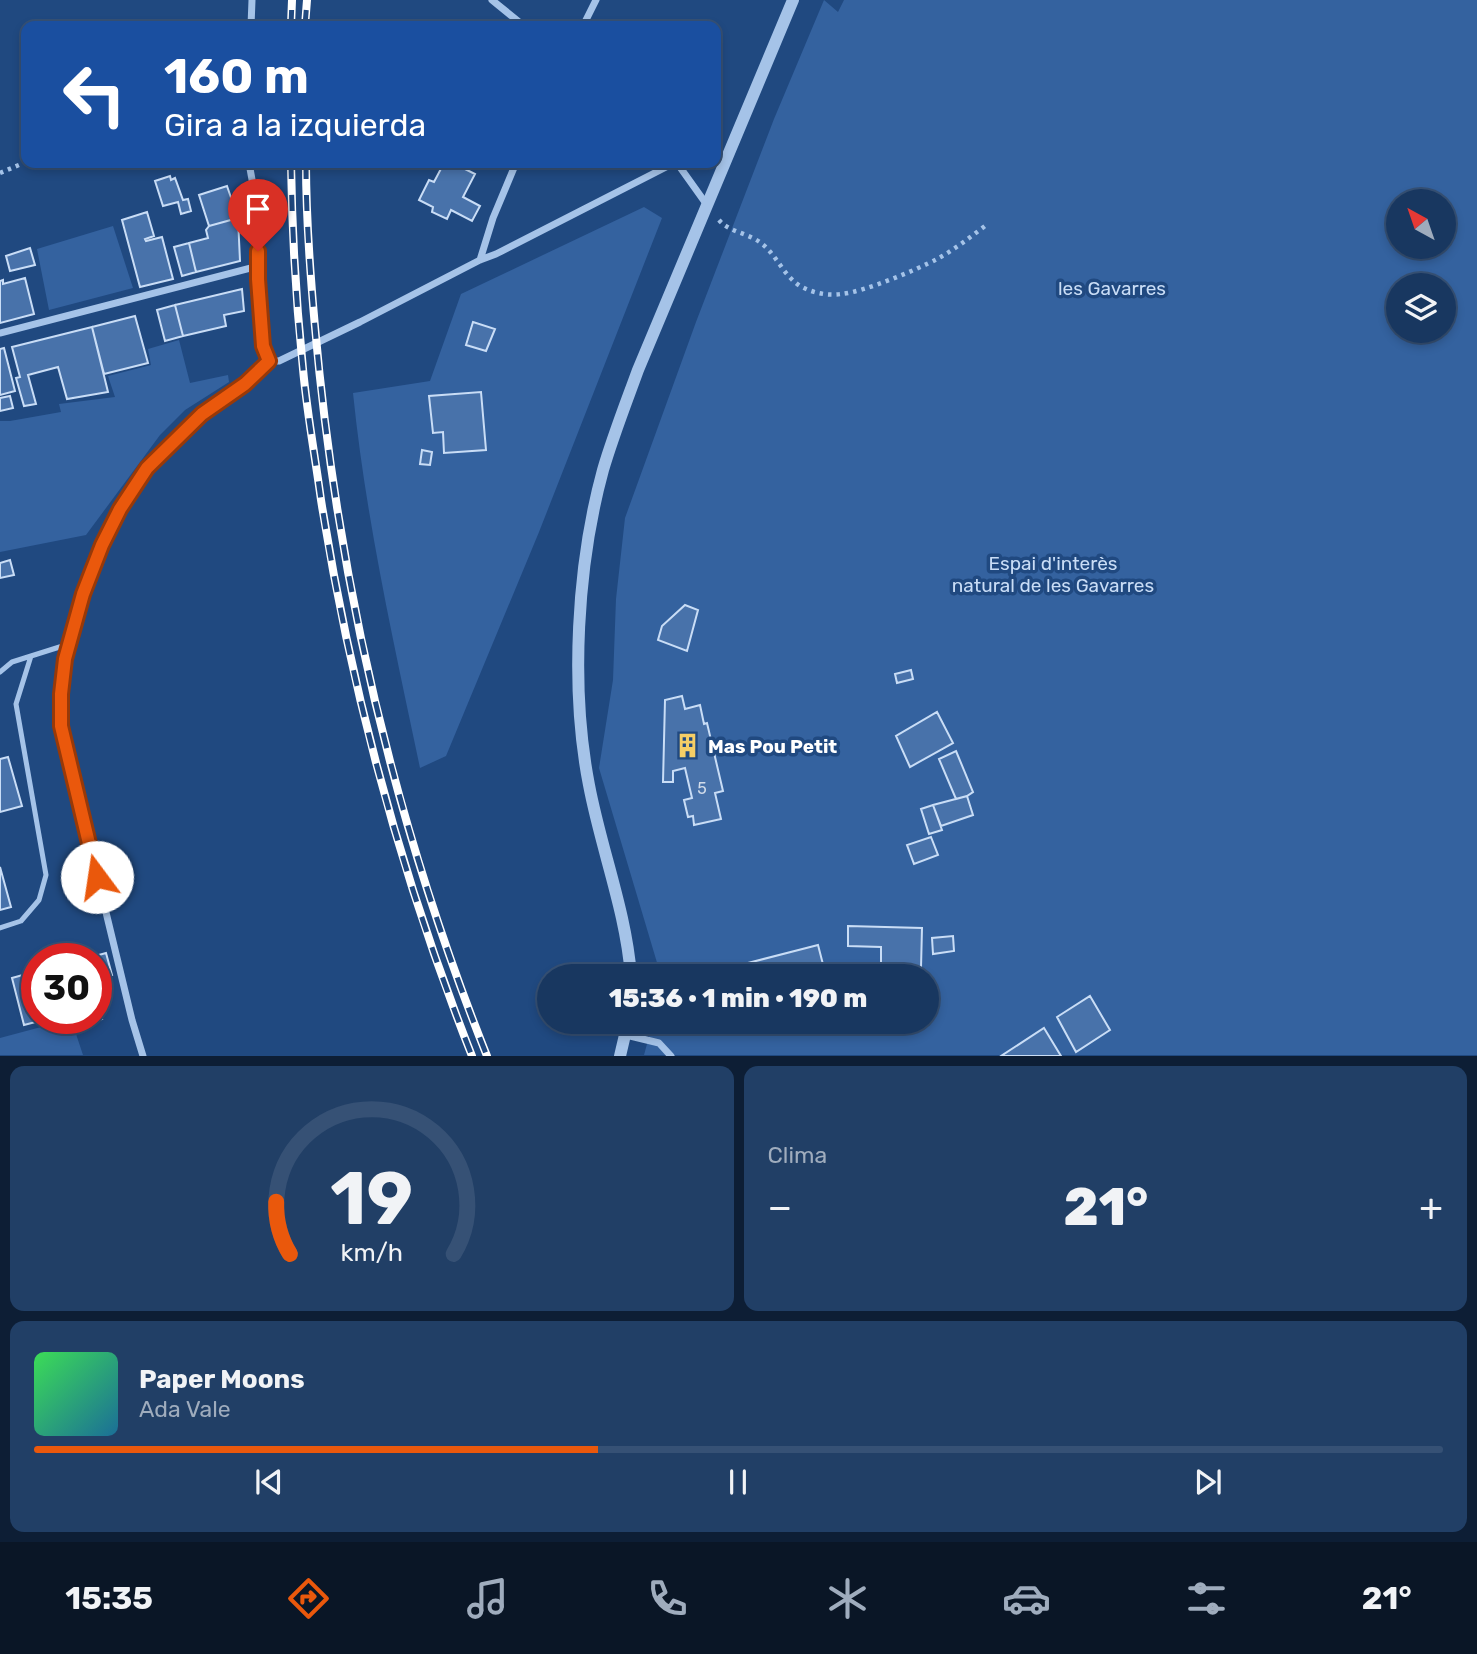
<!DOCTYPE html>
<html lang="es">
<head>
<meta charset="utf-8">
<style>
  :root { --surface:#183760; --page:#213f66; --text:#f1f3f6; --muted:#9facbd; --line:#365175; --accent:#ea580c }
  body { margin:0; font-family:Rubik,sans-serif; background:var(--page); color:var(--text); height:100vh; display:flex; flex-direction:column; font-size:26px; white-space:nowrap }
  * { box-sizing:border-box; margin:0 }
  p { font-size:23px; color:var(--muted) }
  .icon { flex:none; width:38px; height:38px; fill:none; stroke:currentColor; stroke-width:2; stroke-linecap:round; stroke-linejoin:round }
  .map { position:relative; height:1056px; overflow:hidden }
  .sheet { display:flex; flex-direction:column; gap:10px; padding:10px; background:#0d1e35; flex:1 }
  .sheet>* { flex:none }
  .banner { position:absolute; left:21px; top:21px; width:700px; height:147px; border-radius:14px; box-shadow:0 4px 10px #0003,0 0 0 2px var(--line); background:#1a4fa0; color:#fff; overflow:hidden }
  .needle { width:46px; rotate:320deg }
  .tools { position:absolute; left:1386px; top:189px; display:grid; gap:14px }
  .tools a { display:grid; place-items:center; width:70px; height:70px; border-radius:50%; background:var(--surface); box-shadow:0 4px 10px #0003,0 0 0 2px var(--line); font-size:35px }
  .speed { position:absolute; left:21px; top:943px; display:flex; gap:14px; font-size:35px; font-weight:700; text-align:center }
  .speed>* { display:grid; place-content:center; width:91px; height:91px; border-radius:50%; background:var(--surface); box-shadow:0 4px 10px #0003,0 0 0 2px var(--line); line-height:1 }
  .speed .limit { border:10px solid #d22; background:#fff; color:#111 }
  .pin { position:absolute; display:grid; place-items:center; width:60px; height:60px; color:#fff; margin:-72px -30px; border-radius:50% 50% 50% 0; rotate:-45deg; box-shadow:0 0 7px #0007 }
  .pin .icon { rotate:45deg }
  .me { position:absolute; width:77px; margin:-38px; rotate:346deg; stroke-linejoin:round; filter:drop-shadow(0 0 5px #0008) }
  .turn { display:flex; align-items:center; gap:24px; height:147px; padding:0 28px; font-size:32px }
  .turn .icon { width:91px; height:91px; stroke-width:2.5 }
  .turn b { display:block; font-size:49px; line-height:60px }
  .big { font-size:52px; font-weight:800; line-height:1.1 }
  .sheet .widget { flex:1; display:flex; flex-direction:column; justify-content:center; gap:10px; min-width:0; padding:0 24px; border-radius:14px; background:var(--page) }
  .sheet .dial { align-items:center; gap:0 }
  .dial svg { height:182px; overflow:visible; fill:none; stroke:var(--line); stroke-width:7; stroke-linecap:round; text-anchor:middle }
  .dial text { fill:var(--text); stroke:none }
  .song { display:flex; align-items:center; gap:21px }
  .cover { width:84px; height:84px; border-radius:10px; background:linear-gradient(135deg,hsl(130 70% 55%),hsl(200 70% 35%)) }
  .played { height:7px; border-radius:4px; background:linear-gradient(90deg,var(--accent) 40%,var(--line) 40%) }
  .keys { display:flex; justify-content:space-around; direction:ltr }
  .heat { display:flex; justify-content:space-between; align-items:center; font-size:38px; direction:ltr }
  .sheet .tiles { flex:1; display:grid; gap:10px; grid-template-columns:1fr 1fr }
  .widget:last-child { grid-column:span 2 }
  .trip { position:absolute; left:537px; top:964px; width:402px; height:70px; border-radius:35px; background:var(--surface); box-shadow:0 4px 10px #0003,0 0 0 2px var(--line); font-weight:800; line-height:70px; text-align:center }
  .dock { display:flex; height:112px; justify-content:space-around; align-items:center; background:#0a1626; color:var(--muted) }
  .dock .icon { width:49px; height:49px }
  .dock .active { color:var(--accent) }
  .dock b { font-size:32px; color:var(--text) }
  .map>svg:first-child { display:block }
  .green { fill:#34629f; fill-rule:evenodd }
  .building { fill:#4872aa; stroke:#c9ddf6; stroke-width:2 }
  .lines { fill:none; stroke-linecap:round; stroke-linejoin:round }
  .path { stroke:#a5c3e8; stroke-width:4.5; stroke-dasharray:3.5 5; stroke-linecap:butt }
  .service { stroke:#a5c3e8; stroke-width:5 }
  .minor { stroke:#a5c3e8; stroke-width:7 }
  .tertiary { stroke:#a5c3e8; stroke-width:12 }
  .rail-casing { stroke:#fff; stroke-width:8 }
  .rail { stroke:#204980; stroke-width:5; stroke-dasharray:16; stroke-linecap:butt }
  .route-casing { stroke:#983908; stroke-width:18 }
  .route { stroke:#ea580c; stroke-width:12 }
  .labels { text-anchor:middle; dominant-baseline:central; stroke-width:7; stroke-linejoin:round; paint-order:stroke }
  .number-label { font-size:16px; fill:#d1dcea }
  .park-label { font-size:19px; fill:#c9ddf6; stroke:#204980 }
  .poi-label { font-size:19px; font-weight:bold; fill:#fff; stroke:#204980; text-anchor:start }
</style>
</head>
<body>
<div class="map">
<svg width="1477" height="1056" viewBox="0 0 1477 1056">
  <rect width="100%" height="100%" fill="#204980"/>
  <path class="green" d="M824 0 838 12 844 0H1477V1055H644L653 1022H928V976H661L599 768 613 680 616 599 625 518 696 322 774 119ZM1398 201H1444V247H1398ZM1398 285H1444V331H1398Z
    M644 207 662 218 539 532 446 756 420 768C394 644 366 520 353 393L430 381 461 294Z
    M113 226 133 288 49 310 37 249Z
    M179 340 190 383 228 375 229 382 185 410 160 435 86 535 0 552V421H10L61 412 59 404 115 397 108 376 151 365 148 349Z
    M71 1019 83 1055H0V1038Z"/>
  <path class="building" d="M444 163H453L475 174 463 197 480 206 472 221 451 210 447 219 432 212 433 207 419 200 429 180 434 182Z
    M170 176 171 180 175 178 183 200 188 199 191 211 181 214 178 202 163 206 155 181Z
    M227 186 238 218 209 226 199 195Z
    M147 212 154 236 145 239 146 241 162 237 173 279 140 287 122 220Z
    M238 218 240 261 196 272 189 243 208 238 206 230 209 226Z
    M189 243 196 272 182 276 174 247Z
    M30 248 35 265 10 271 6 256Z
    M25 278 34 314 0 323V281L3 280V284Z
    M242 289 244 311 224 315 226 326 183 336 175 305Z
    M175 305 183 336 165 341 157 310Z
    M135 316 148 363 104 374 92 327Z
    M473 322 495 329 486 351 466 345Z
    M92 327 108 392 67 399 58 367 28 375 36 404 24 406 16 378 20 377 12 347Z
    M4 348 15 391 0 395V349Z
    M481 392 486 450 444 453 443 432 433 433 429 396Z
    M10 396 13 408 0 411V398Z
    M422 450 432 452 430 465 420 464Z
    M10 560 14 575 0 578V563Z
    M685 605 698 610 687 651 658 640 662 626Z
    M911 670 913 679 897 683 895 674Z
    M682 696 685 709 700 705 704 724 707 723 723 791 715 793 721 819 694 825 693 816 688 817 684 800 692 798 685 768 673 771V782H663L665 700Z
    M937 712 953 743 910 767 896 736Z
    M956 751 973 792 967 796 956 799 939 759Z
    M8 757 22 806 0 812V759Z
    M967 796 973 815 941 826 933 805Z
    M933 805 942 830 929 834 921 809Z
    M931 837 938 855 914 864 907 845Z
    M0 867 11 907 0 910Z
    M848 926 922 928 921 968H881V947L848 946Z
    M953 936 954 951 933 954 932 938Z
    M818 945 826 976H747L744 964Z
    M106 953 112 975 96 979V959H84Z
    M37 971V1018H51L24 1025 12 978Z
    M1090 996 1110 1030 1076 1052 1057 1017Z
    M96 999 102 1019 79 1025 77 1018H96Z
    M1044 1028 1061 1056H1001Z"/>
  <g class="lines">
    <path class="path" d="M0 173 26 162
      M719 220C729 232 748 233 761 243 776 254 783 275 800 286 813 293 827 296 841 294 864 292 916 270 937 259 954 250 969 238 985 226"/>
    <path class="service" d="M0 672 12 662 69 644
      M0 928 21 921 39 900 46 875 16 704 31 656"/>
    <path class="minor" d="M492 0 524 26
      M251 26 252 0
      M583 26 596 0
      M249 163 257 207 258 279 263 346 269 361
      M677 163 707 205
      M480 260 493 218 516 163
      M0 333 258 266
      M626 1035 659 1043 671 1056
      M143 1056 132 1020 61 726C61 703 61 680 65 657 81 582 112 502 167 447 178 436 190 424 202 414 216 403 232 395 246 383 254 376 261 368 269 361H279L360 322 480 260 496 254 674 163"/>
    <path class="tertiary" d="M631 976C626 911 601 849 589 785 570 688 577 565 603 470 613 436 626 403 638 370L793 0
      M620 1056 628 1022"/>
    <defs>
      <path id="rail" d="M291 26 292 0
        M305 26 307 0
        M291 163C292 231 296 301 303 369 307 413 315 456 321 500 351 690 401 876 472 1056
        M306 163C306 217 310 272 315 327 337 576 394 823 487 1056"/>
    </defs>
    <use href="#rail" class="rail-casing"/>
    <use href="#rail" class="rail"/>
  </g>
  <g class="lines">
    <defs>
      <path id="route" d="M97 877 61 726V694L65 659 83 594 102 545 120 509 147 468 202 414 245 384 269 361 263 346 258 279V251"/>
    </defs>
    <use href="#route" class="route-casing"/>
    <use href="#route" class="route"/>
  </g>
  <defs>
    <symbol id="building-bare" viewBox="-9 -9 18 18"><path d="M-4-6H4V6H1V3H-1V6H-4ZM-2.5-4.3h1.7v1.8h-1.7ZM.8-4.3h1.7v1.8H.8ZM-2.5-1h1.7V.8h-1.7ZM.8-1h1.7V.8H.8Z" fill="#f5ce66" stroke="#204980" stroke-width="2.5" paint-order="stroke"/></symbol>
  </defs>
  <g fill-rule="evenodd">
    <use href="#building-bare" x="670" y="728" width="35" height="35"/>
  </g>
  <g class="labels">
    <g class="number-label">
      <text x="702" y="788">5</text>
    </g>
    <g class="park-label">
      <text x="1112" y="288">les Gavarres</text>
      <text x="1053" y="563">Espai d'interès<tspan x="1053" dy="22">natural de les Gavarres</tspan></text>
    </g>
    <g class="poi-label">
      <text x="708" y="746">Mas Pou Petit</text>
    </g>
  </g>
</svg>
<div class="tools">
<a><svg class="needle" viewBox="-14 -14 28 28"><path d="M0-13l5 13h-10z" fill="#e53935"/><path d="M0 13l5-13h-10z" fill="#9facbd"/></svg></a>
<a><svg class="icon" aria-label="layers" viewBox="0 0 24 24"><path d="M12 4l9 5-9 5-9-5zM3 14l9 5 9-5"/></svg></a>
</div>
<div class="speed"><div class="limit">30</div></div>
<div class="pin" style="left:258px;top:251px;background:#d93025"><svg class="icon" aria-label="arrive" viewBox="0 0 24 24"><path d="M6 21V4h12l-3 4 3 4H6"/></svg></div>
<svg class="me" style="left:97px;top:877px" viewBox="-20 -20 40 40"><circle r="19" fill="#fff"/><path d="M0-13L10 11 0 6-10 11z" fill="#ea580c"/></svg>
<div class="trip">15:36 · 1 min · 190 m</div>
<div class="banner">
<div class="turn"><svg class="icon" aria-label="left" viewBox="0 0 24 24"><path d="M17 20v-9H6M10 6l-5 5 5 5"/></svg><div><b>160 m</b>Gira a la izquierda</div></div>
</div>
</div>
<section class="sheet">
<div class="tiles">
<div class="widget dial"><svg viewBox="0 0 100 80">
<path d="M14 69A42 42 0 1 1 86 69"/>
<path d="M14 69A42 42 0 0 1 8 46" stroke="#ea580c"/>
<text x="50" y="56" font-size="32" font-weight="700">19</text>
<text x="50" y="72" font-size="11">km/h</text>
</svg></div>
<div class="widget"><p>Clima</p>
<div class="heat"><a>−</a><b class="big">21°</b><a>+</a></div>
</div>
<div class="widget">
<div class="song"><i class="cover"></i><div><b>Paper Moons</b><p>Ada Vale</p></div></div>
<div class="played"></div>
<div class="keys"><svg class="icon" aria-label="previous" viewBox="0 0 24 24"><path d="M18 5L8 12l10 7zM5 5v14"/></svg><svg class="icon" aria-label="pause" viewBox="0 0 24 24"><path d="M8 5v14M16 5v14"/></svg><svg class="icon" aria-label="next" viewBox="0 0 24 24"><path d="M6 5l10 7-10 7zM19 5v14"/></svg></div>
</div>
</div>
</section>
<nav class="dock">
<b>15:35</b>
<svg class="icon active" aria-label="directions" viewBox="0 0 24 24"><path d="M12 3l9 9-9 9-9-9zM9 14v-3h6M13 9l2 2-2 2"/></svg>
<svg class="icon" aria-label="music" viewBox="0 0 24 24"><path d="M9 18V5l10-2v13"/><circle cx="6" cy="18" r="3"/><circle cx="16" cy="16" r="3"/></svg>
<svg class="icon" aria-label="phone" viewBox="0 0 24 24"><path d="M5 4h4l2 5-3 2q2 4 5 5l2-3 5 2v4C11 20 4 13 5 4z"/></svg>
<svg class="icon" aria-label="climate" viewBox="0 0 24 24"><path d="M12 3v18M4 7l16 10M4 17L20 7"/></svg>
<svg class="icon" aria-label="car" viewBox="0 0 24 24"><path d="M5 17H2v-5l4-1 3-4h7l3 4 3 1v5h-3M9 17h6M6 11h13"/><circle cx="7" cy="17" r="2"/><circle cx="17" cy="17" r="2"/></svg>
<svg class="icon" aria-label="filters" viewBox="0 0 24 24"><path d="M4 7h16M4 17h16"/><circle cx="9" cy="7" r="2"/><circle cx="15" cy="17" r="2"/></svg>
<b>21°</b>
</nav>
</body>
</html>
